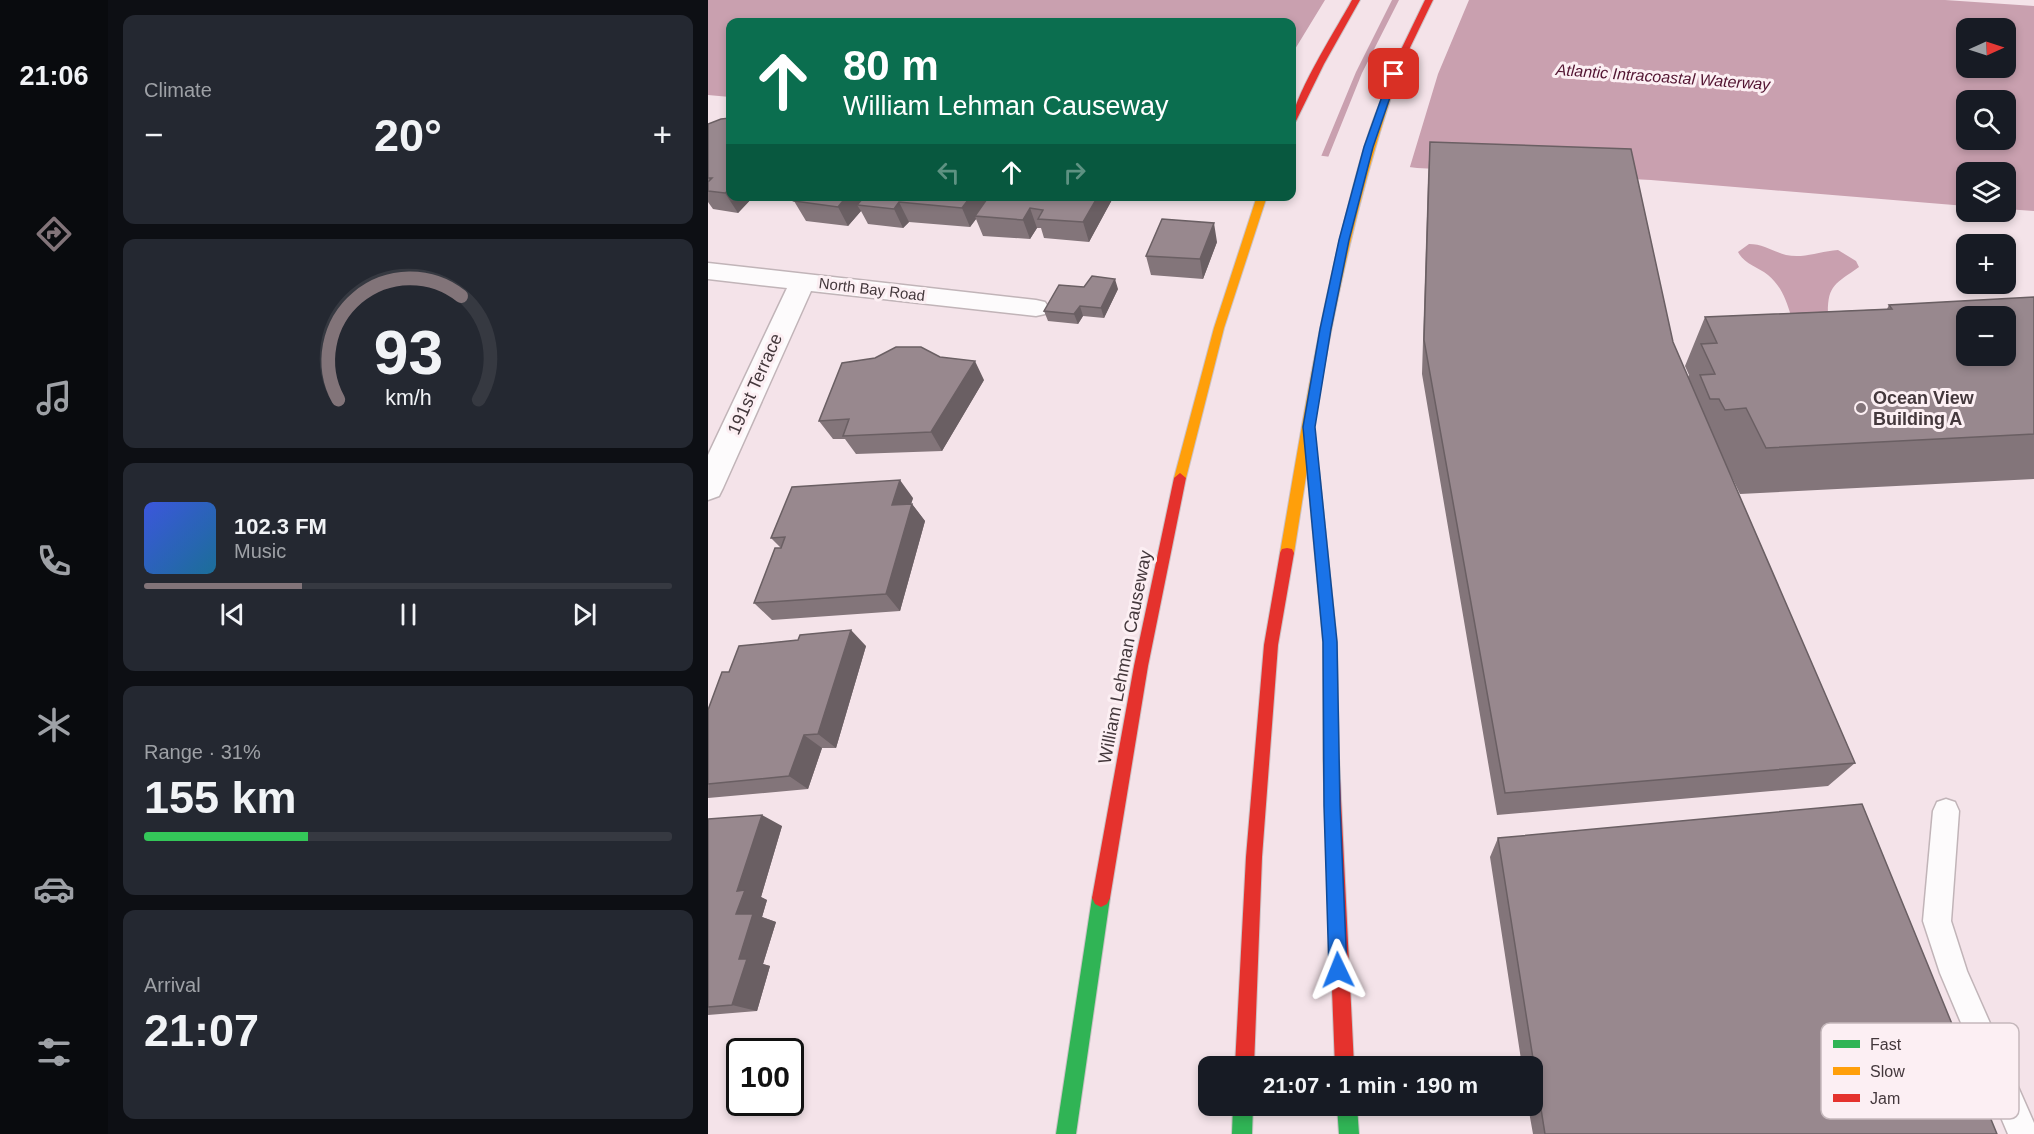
<!DOCTYPE html>
<html lang="en">
<head>
<meta charset="utf-8">
<style>
  :root { --surface:#171b24; --page:#242831; --text:#f1f3f6; --muted:#9ea1a6; --line:#363941; --accent:#827479 }
  body { margin:0; font-family:Arial,sans-serif; background:var(--page); color:var(--text); height:100vh; display:flex; flex-direction:column; font-size:22px; white-space:nowrap }
  * { box-sizing:border-box; margin:0 }
  p { font-size:20px; color:var(--muted) }
  .icon { flex:none; width:33px; height:33px; fill:none; stroke:currentColor; stroke-width:2; stroke-linecap:round; stroke-linejoin:round }
  .map { position:relative; flex:1; overflow:hidden }
  .side { display:flex; flex-direction:column; gap:15px; padding:15px; background:#0d0f14; width:600px }
  .side>* { flex:none }
  .top-card { position:absolute; left:18px; top:18px; width:570px; height:183px; border-radius:12px; box-shadow:0 3px 9px #0003; background:#0b6e4f; color:#fff; overflow:hidden }
  .needle { width:39px; rotate:87deg }
  .controls { position:absolute; left:1248px; top:18px; display:grid; gap:12px }
  .controls a { display:grid; place-items:center; width:60px; height:60px; border-radius:12px; background:var(--surface); box-shadow:0 3px 9px #0003; font-size:30px }
  .speed { position:absolute; left:18px; top:1038px; display:flex; gap:12px; font-size:30px; font-weight:700; text-align:center }
  .speed>* { display:grid; place-content:center; width:78px; height:78px; border-radius:50%; background:var(--surface); box-shadow:0 3px 9px #0003; line-height:1 }
  .speed .limit { border:3px solid #111; border-radius:9px; background:#fff; color:#111 }
  .pin { position:absolute; display:grid; place-items:center; width:51px; height:51px; color:#fff; margin:-26px; border-radius:12px; box-shadow:0 3px 9px #0006 }
  .me { position:absolute; width:66px; margin:-33px; rotate:358deg; stroke-linejoin:round; filter:drop-shadow(0 0 4px #0008) }
  .turn { display:flex; align-items:center; gap:21px; height:126px; padding:0 18px; font-size:27px }
  .turn .icon { width:78px; height:78px; stroke-width:2.5 }
  .turn b { display:block; font-size:42px; line-height:51px }
  .lanes { display:flex; align-items:center; height:57px; padding:0 18px; background:#0003; justify-content:center; gap:30px; direction:ltr }
  .lanes .off { opacity:.35 }
  .big { font-size:45px; font-weight:700; line-height:1.1 }
  .side .card { flex:1; display:flex; flex-direction:column; justify-content:center; gap:9px; min-width:0; padding:0 21px; border-radius:12px; background:var(--page) }
  .side .dial { align-items:center; gap:0 }
  .dial svg { height:156px; overflow:visible; fill:none; stroke:var(--line); stroke-width:7; stroke-linecap:round; text-anchor:middle }
  .dial text { fill:var(--text); stroke:none }
  .song { display:flex; align-items:center; gap:18px }
  .cover { width:72px; height:72px; border-radius:9px; background:linear-gradient(135deg,hsl(230 70% 55%),hsl(200 70% 35%)) }
  .played { height:6px; border-radius:3px; background:linear-gradient(90deg,var(--accent) 30%,var(--line) 30%) }
  .keys { display:flex; justify-content:space-around; direction:ltr }
  .heat { display:flex; justify-content:space-between; align-items:center; font-size:33px; direction:ltr }
  .charge { height:9px; border-radius:4px; background:linear-gradient(90deg,#34c759 31%,var(--line) 0) }
  .trip { position:absolute; left:490px; top:1056px; width:345px; height:60px; border-radius:12px; background:var(--surface); box-shadow:0 3px 9px #0003; font-weight:700; line-height:60px; text-align:center }
  main { display:flex; flex:1; min-height:0 }
  .tab-bar { display:flex; flex-direction:column; width:108px; justify-content:space-around; align-items:center; background:#090b0e; color:var(--muted) }
  .tab-bar .icon { width:42px; height:42px }
  .tab-bar .active { color:var(--accent) }
  .tab-bar b { font-size:27px; color:var(--text) }
  .map>svg:first-child { display:block }
  .water { fill:#c9a0af; fill-rule:evenodd }
  .pier { fill:#f4e3e9 }
  .lines { fill:none; stroke-linecap:round; stroke-linejoin:round }
  .lane-casing { stroke:#c1b4b8; stroke-width:3 }
  .street-casing { stroke:#c1b4b8; stroke-width:3 }
  .fast-casing { stroke:#cbc2c5; stroke-width:2 }
  .slow-casing { stroke:#cbc2c5; stroke-width:2 }
  .jam-casing { stroke:#cbc2c5; stroke-width:2 }
  .lane { fill:#fdfbfc; fill-rule:evenodd }
  .street { fill:#fdfbfc; fill-rule:evenodd }
  .fast { fill:#30b455; fill-rule:evenodd }
  .slow { fill:#ff9f0a; fill-rule:evenodd }
  .jam { fill:#e5322d; fill-rule:evenodd }
  .wall { fill:#83757a }
  .shaded-wall { fill:#6a5f63 }
  .building { fill:#98888e; stroke:#6a5f63; stroke-width:1.5; fill-rule:evenodd }
  .route { fill:#1a73e8; stroke:#114b97; stroke-width:1.5 }
  .poi-dot { fill:#827479; stroke:#fceff3; stroke-width:2 }
  .labels { text-anchor:middle; dominant-baseline:central; stroke-width:6; stroke-linejoin:round; paint-order:stroke }
  .far-street-label { font-size:15px; fill:#44383c; stroke:#fceff3 }
  .far-water-label { font-size:16px; font-style:italic; fill:#531532; stroke:#fceff3 }
  .street-label { font-size:18px; fill:#44383c; stroke:#fceff3 }
  .poi-label { font-size:18px; font-weight:bold; fill:#44383c; stroke:#fceff3; text-anchor:start }
  .key { fill:#fceff3; stroke:#c5b8bc; stroke-width:1.5 }
  .key-label { font-size:16px; fill:#44383c }
</style>
</head>
<body>
<main>
<nav class="tab-bar">
<b>21:06</b>
<svg class="icon active" aria-label="directions" viewBox="0 0 24 24"><path d="M12 3l9 9-9 9-9-9zM9 14v-3h6M13 9l2 2-2 2"/></svg>
<svg class="icon" aria-label="music" viewBox="0 0 24 24"><path d="M9 18V5l10-2v13"/><circle cx="6" cy="18" r="3"/><circle cx="16" cy="16" r="3"/></svg>
<svg class="icon" aria-label="phone" viewBox="0 0 24 24"><path d="M5 4h4l2 5-3 2q2 4 5 5l2-3 5 2v4C11 20 4 13 5 4z"/></svg>
<svg class="icon" aria-label="climate" viewBox="0 0 24 24"><path d="M12 3v18M4 7l16 10M4 17L20 7"/></svg>
<svg class="icon" aria-label="car" viewBox="0 0 24 24"><path d="M5 17H2v-5l4-1 3-4h7l3 4 3 1v5h-3M9 17h6M6 11h13"/><circle cx="7" cy="17" r="2"/><circle cx="17" cy="17" r="2"/></svg>
<svg class="icon" aria-label="filters" viewBox="0 0 24 24"><path d="M4 7h16M4 17h16"/><circle cx="9" cy="7" r="2"/><circle cx="15" cy="17" r="2"/></svg>
</nav>
<section class="side">
<div class="card"><p>Climate</p>
<div class="heat"><a>−</a><b class="big">20°</b><a>+</a></div>
</div>
<div class="card dial"><svg viewBox="0 0 100 80">
<path d="M14 69A42 42 0 1 1 86 69"/>
<path d="M14 69A42 42 0 0 1 77 16" stroke="#827479"/>
<text x="50" y="56" font-size="32" font-weight="700">93</text>
<text x="50" y="72" font-size="11">km/h</text>
</svg></div>
<div class="card">
<div class="song"><i class="cover"></i><div><b>102.3 FM</b><p>Music</p></div></div>
<div class="played"></div>
<div class="keys"><svg class="icon" aria-label="previous" viewBox="0 0 24 24"><path d="M18 5L8 12l10 7zM5 5v14"/></svg><svg class="icon" aria-label="pause" viewBox="0 0 24 24"><path d="M8 5v14M16 5v14"/></svg><svg class="icon" aria-label="next" viewBox="0 0 24 24"><path d="M6 5l10 7-10 7zM19 5v14"/></svg></div>
</div>
<div class="card"><p>Range · 31%</p><b class="big">155 km</b><div class="charge"></div></div>
<div class="card"><p>Arrival</p><b class="big">21:07</b></div>
</section>
<div class="map">
<svg width="1326" height="1134" viewBox="0 0 1326 1134">
  <rect width="100%" height="100%" fill="#f4e3e9"/>
  <path class="water" d="M0 0H1237L1326 6V211L1298 209V172H1258V206L943 180 709 168 584 152V22H22V97L0 95ZM1258 28H1298V68H1258ZM1258 100H1298V140H1258Z
    M1041 244C1055 244 1064 251 1078 255 1096 259 1112 251 1130 250L1148 261 1151 267C1126 285 1119 285 1120 318L1083 316C1078 299 1073 286 1060 275 1050 267 1036 264 1030 252Z"/>
  <path class="pier" d="M617 0H684L648 72 612 159 584 155V54Z
    M691 0H761L730 74 701 170 619 160 654 73Z"/>
  <g class="lines">
    <defs>
      <path id="lane" d="M1238 799 1247 802 1251 811 1243 921 1259 971 1326 1123V1134H1300L1232 973 1215 921 1225 811 1229 802Z"/>
      <path id="street" d="M0 263 328 300 337 302 341 308 337 314 328 316 103 291 15 488 11 496 0 500V455L79 288 0 279Z"/>
      <path id="fast" d="M393 889 399 892 402 898 368 1134H348L384 898 387 892Z
        M525 1106H545L544 1134H524Z
        M629 1106H649L651 1134H631Z"/>
      <path id="slow" d="M677 92 684 94C644 216 619 341 599 468L605 464 611 469 629 642 631 758 629 763 623 765 617 763 615 758V642L599 470 586 553 584 557H574L572 553C591 444 608 334 635 227 645 186 659 129 677 92Z
        M549 196H559L516 328 478 478 472 483 466 478 506 328Z"/>
      <path id="jam" d="M644 0H652L616 64 588 121 584 123C584 98 630 26 644 0Z
        M717 0H725L696 60 684 94 677 96 688 60Z
        M472 473 478 478 440 666 402 898 399 904 393 907 387 904 384 898 426 666 466 478Z
        M579 548 584 549 586 553 570 645 554 857 546 1066H527L538 857 556 645 572 553 574 549Z
        M623 751 629 753 631 758 646 1066H627L615 758 617 753Z"/>
    </defs>
    <use href="#lane" class="lane-casing"/>
    <use href="#street" class="street-casing"/>
    <use href="#fast" class="fast-casing"/>
    <use href="#slow" class="slow-casing"/>
    <use href="#jam" class="jam-casing"/>
    <use href="#lane" class="lane"/>
    <use href="#street" class="street"/>
    <use href="#fast" class="fast"/>
    <use href="#slow" class="slow"/>
    <use href="#jam" class="jam"/>
  </g>
  <path class="wall" d="M0 124 22 196H46L30 213 5 209 0 202Z
    M722 142 965 342 980 377 981 375 977 366 997 317 1179 309 1181 305 1326 297V479L1032 494 1015 459 1147 763 1120 786 789 815 714 374 720 176Z
    M91 196H406L381 242 336 238 333 228H329L322 239 275 236 268 219 262 227 201 222 195 228 160 224 153 211 140 226 98 221 86 201Z
    M509 242 495 279 443 275 438 256Z
    M410 289 396 318 375 316 370 324 340 321 336 311Z
    M276 380 234 451 148 454 137 439H125L111 421Z
    M205 498 203 504H204L217 521 192 611 64 620 46 603 73 548 63 538Z
    M158 646 128 748H114L100 789 0 798V710L21 672Z
    M0 819 74 826 53 897 59 900 54 917 68 922 55 964 62 966 49 1011 0 1015Z
    M790 838 1289 1134H825L820 1106H825V1066H814L782 857Z"/>
  <path class="shaded-wall" d="M22 189V196H46L30 213 17 193Z
    M139 196H166L149 205 153 211 140 226 130 207Z
    M263 196H284L267 216 268 219 262 227 254 208Z
    M390 196H406L381 242 375 222Z
    M191 202 201 222 195 228 186 209Z
    M322 208 329 228 322 239 315 220Z
    M506 223 509 242 495 279 492 259Z
    M407 279 410 289 396 318 393 308Z
    M372 306 375 316 370 324 366 314Z
    M267 361 276 380 234 451 223 432Z
    M192 480 205 498 197 523 184 505Z
    M204 504 217 521 192 611 178 594Z
    M143 630 158 646 128 748 110 734Z
    M96 735 114 748 100 789 81 776Z
    M54 815 74 826 53 897 59 900 54 917 68 922 55 964 62 966 49 1011 24 1005 29 891Z"/>
  <path class="building" d="M22 118V189L17 193 0 191V182L4 178H0V124L13 119Z
    M722 142 923 149 965 342 1147 763 797 793 716 340Z
    M91 196H139L130 207 86 201Z
    M157 196H263L254 208 191 202 186 209 149 205Z
    M281 196H390L375 222 330 219 335 210 322 208 315 220 267 216Z
    M454 219 506 223 492 259 438 256Z
    M384 276 407 279 393 308 372 306 366 314 336 311 351 285 376 287Z
    M1326 297V434L1058 448 1038 408 1017 410 1011 399H1002L992 375 1007 374 993 344 1009 343 997 317 1184 309 1181 305ZM1258 316H1298V356H1258Z
    M188 347H213L232 357 267 361 223 432 135 436 141 419 111 421 134 363 167 358Z
    M192 480 184 505 204 504 178 594 46 603 67 548H73L77 537 63 538 84 487Z
    M143 630 110 734 96 735 81 776 0 784V710L14 672H21L31 646 90 640 92 635Z
    M1154 804 1289 1134H837L790 838Z
    M54 815 29 891 37 890 28 914H45L31 959H39L24 1005 0 1007V819Z"/>
  <path class="route" d="M686 72 690 74 665 147 641 240 623 329 607 427 629 642 632 806 639 970 637 976 630 979 624 976 621 970 616 806 615 642 595 427 612 329 631 240 656 147 682 74Z"/>
  <circle class="poi-dot" cx="1153" cy="408" r="6"/>
  <g class="labels">
    <g class="far-street-label">
      <text transform="translate(164 289) rotate(7)">North Bay Road</text>
    </g>
    <g class="far-water-label">
      <text transform="translate(955 77) rotate(4)">Atlantic Intracoastal Waterway</text>
    </g>
    <g class="street-label">
      <text transform="translate(47 384) rotate(-66)">191st Terrace</text>
      <text transform="translate(417 657) rotate(-79)">William Lehman Causeway</text>
    </g>
    <g class="poi-label">
      <text x="1165" y="398">Ocean View<tspan x="1165" dy="21">Building A</tspan></text>
    </g>
  </g>
  <rect x="1113" y="1023" width="198" height="96" rx="9" class="key"/>
  <rect x="1125" y="1040" width="27" height="8" fill="#30b455"/>
  <rect x="1125" y="1067" width="27" height="8" fill="#ff9f0a"/>
  <rect x="1125" y="1094" width="27" height="8" fill="#e5322d"/>
  <g class="key-label">
    <text x="1162" y="1050">Fast</text>
    <text x="1162" y="1077">Slow</text>
    <text x="1162" y="1104">Jam</text>
  </g>
</svg>
<div class="controls">
<a><svg class="needle" viewBox="-14 -14 28 28"><path d="M0-13l5 13h-10z" fill="#e53935"/><path d="M0 13l5-13h-10z" fill="#9ea1a6"/></svg></a>
<a><svg class="icon" aria-label="search" viewBox="0 0 24 24"><circle cx="10" cy="10" r="6"/><path d="M15 15l6 6"/></svg></a>
<a><svg class="icon" aria-label="layers" viewBox="0 0 24 24"><path d="M12 4l9 5-9 5-9-5zM3 14l9 5 9-5"/></svg></a>
<a>+</a>
<a>−</a>
</div>
<div class="speed"><div class="limit">100</div></div>
<div class="pin" style="left:686px;top:74px;background:#d93025"><svg class="icon" aria-label="arrive" viewBox="0 0 24 24"><path d="M6 21V4h12l-3 4 3 4H6"/></svg></div>
<svg class="me" style="left:630px;top:970px" viewBox="-20 -20 40 40"><path d="M0-17L14 15 0 8-14 15z" fill="#1a73e8" stroke="#fff" stroke-width="4"/></svg>
<div class="trip">21:07 · 1 min · 190 m</div>
<div class="top-card">
<div class="turn"><svg class="icon" aria-label="ahead" viewBox="0 0 24 24"><path d="M12 20V5M6 11l6-6 6 6"/></svg><div><b>80 m</b>William Lehman Causeway</div></div>
<div class="lanes"><svg class="icon off" aria-label="left" viewBox="0 0 24 24"><path d="M17 20v-9H6M10 6l-5 5 5 5"/></svg><svg class="icon" aria-label="ahead" viewBox="0 0 24 24"><path d="M12 20V5M6 11l6-6 6 6"/></svg><svg class="icon off" aria-label="right" viewBox="0 0 24 24"><path d="M7 20v-9h11M14 6l5 5-5 5"/></svg></div>
</div>
</div>
</main>
</body>
</html>
